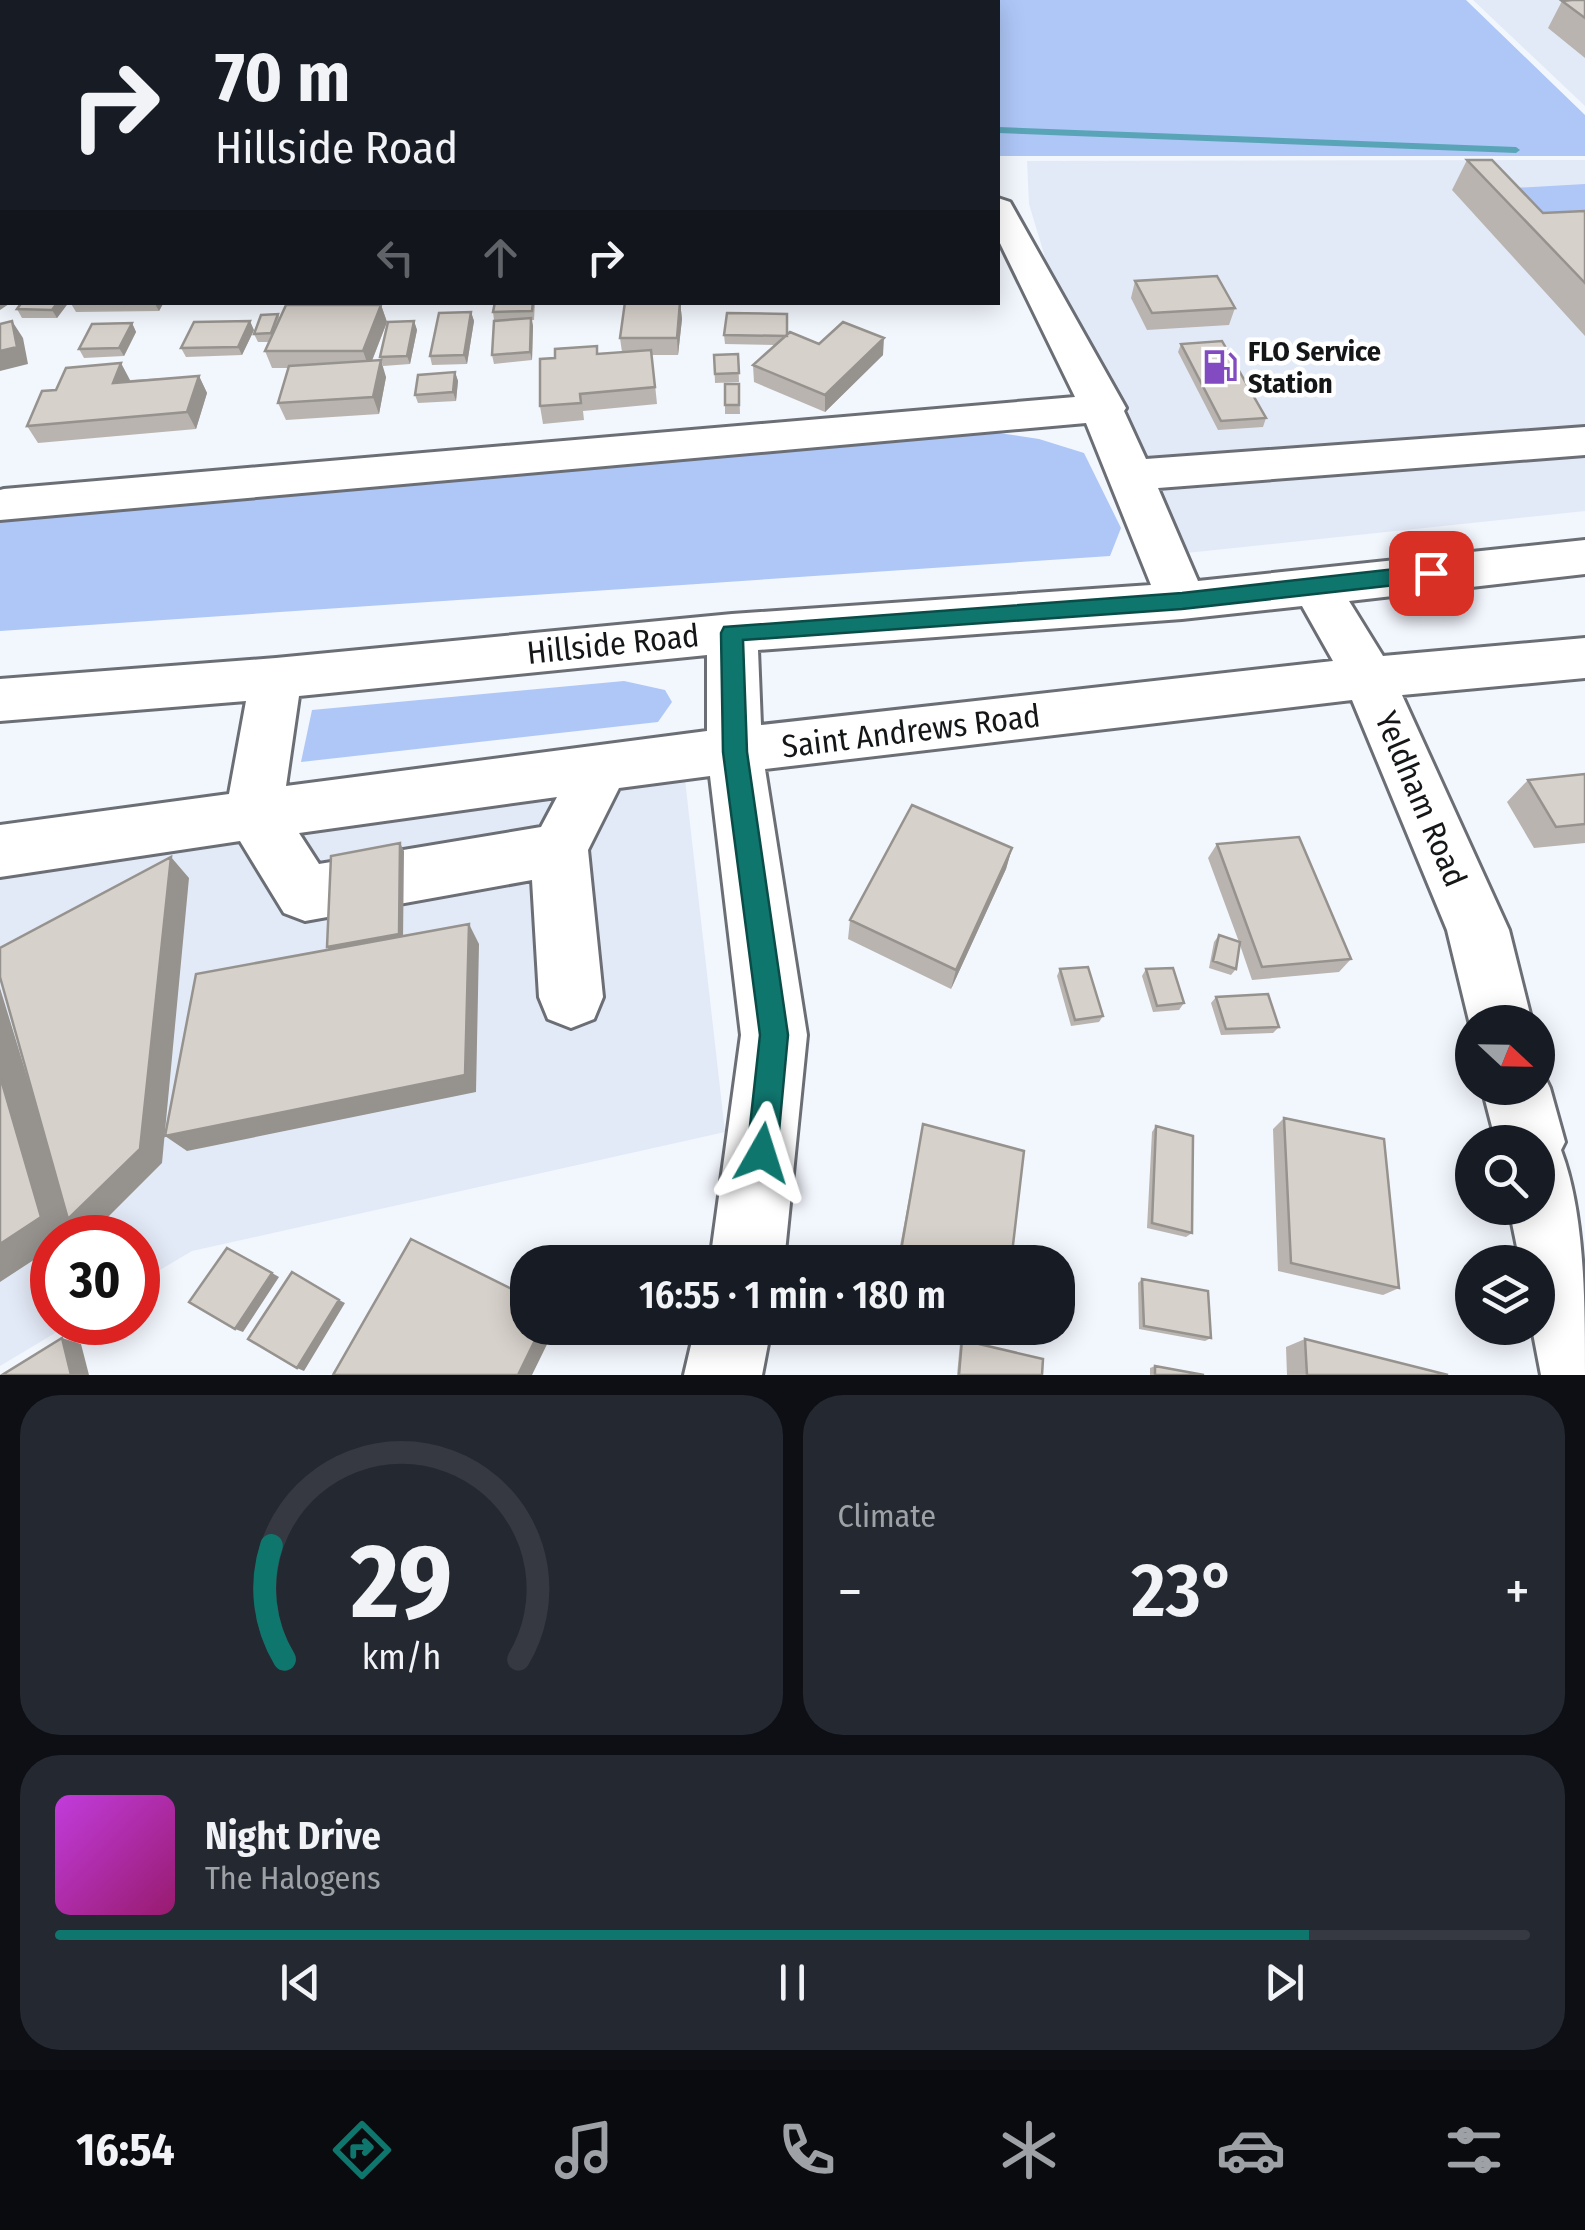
<!DOCTYPE html>
<html lang="en">
<head>
<meta charset="utf-8">
<style>
  :root { --surface:#171b24; --page:#242831; --text:#f1f3f6; --muted:#9ea1a6; --line:#363941; --accent:#0f766e }
  body { margin:0; font-family:"Fira Sans Condensed",sans-serif; background:var(--page); color:var(--text); height:100vh; display:flex; flex-direction:column; font-size:38px; white-space:nowrap }
  * { box-sizing:border-box; margin:0 }
  p { font-size:32px; color:var(--muted) }
  .icon { flex:none; width:55px; height:55px; fill:none; stroke:currentColor; stroke-width:2; stroke-linecap:round; stroke-linejoin:round }
  .map { position:relative; height:1375px; overflow:hidden }
  .panel { display:flex; flex-direction:column; gap:20px; padding:20px; background:#0d0f14; flex:1 }
  .panel>* { flex:none }
  .top-card { position:absolute; left:0px; top:0px; width:1000px; height:305px; box-shadow:0 5px 25px #0003; background:#171b24; color:var(--text); overflow:hidden }
  .needle { width:65px; rotate:112deg }
  .fabs { position:absolute; left:1455px; top:1005px; display:grid; gap:20px }
  .fabs a { display:grid; place-items:center; width:100px; height:100px; border-radius:50%; background:var(--surface); box-shadow:0 5px 25px #0003; font-size:50px }
  .speed { position:absolute; left:30px; top:1215px; display:flex; gap:20px; font-size:50px; font-weight:700; text-align:center }
  .speed>* { display:grid; place-content:center; width:130px; height:130px; border-radius:50%; background:var(--surface); box-shadow:0 5px 25px #0003; line-height:1 }
  .speed .limit { border:15px solid #d22; background:#fff; color:#111 }
  .pin { position:absolute; display:grid; place-items:center; width:85px; height:85px; color:#fff; margin:-42px; border-radius:20px; box-shadow:0 5px 15px #0006 }
  .me { position:absolute; width:110px; margin:-55px; rotate:6deg; stroke-linejoin:round; filter:drop-shadow(0 0 8px #0008) }
  .turn { display:flex; align-items:center; gap:35px; height:210px; padding:0 50px; font-size:45px }
  .turn .icon { width:130px; height:130px; stroke-width:2.5 }
  .turn b { display:block; font-size:70px; line-height:85px }
  .lanes { display:flex; align-items:center; height:95px; padding:0 50px; background:#0003; justify-content:center; gap:50px; direction:ltr }
  .lanes .off { opacity:.35 }
  .big { font-size:75px; font-weight:600; line-height:1.1 }
  .panel .tile { flex:1; display:flex; flex-direction:column; justify-content:center; gap:15px; min-width:0; padding:0 35px; border-radius:40px; background:var(--page) }
  .panel .dial { align-items:center; gap:0 }
  .dial svg { height:260px; overflow:visible; fill:none; stroke:var(--line); stroke-width:7; stroke-linecap:round; text-anchor:middle }
  .dial text { fill:var(--text); stroke:none }
  .song { display:flex; align-items:center; gap:30px }
  .cover { width:120px; height:120px; border-radius:15px; background:linear-gradient(135deg,hsl(290 70% 55%),hsl(320 70% 35%)) }
  .played { height:10px; border-radius:5px; background:linear-gradient(90deg,var(--accent) 85%,var(--line) 85%) }
  .keys { display:flex; justify-content:space-around; direction:ltr }
  .heat { display:flex; justify-content:space-between; align-items:center; font-size:55px; direction:ltr }
  .panel .tiles { flex:1; display:grid; gap:20px; grid-template-columns:1fr 1fr }
  .tile:last-child { grid-column:span 2 }
  .trip { position:absolute; left:510px; top:1245px; width:565px; height:100px; border-radius:40px; background:var(--surface); box-shadow:0 5px 25px #0003; font-weight:600; line-height:100px; text-align:center }
  .tabs { display:flex; height:160px; justify-content:space-around; align-items:center; background:#090b0e; color:var(--muted) }
  .tabs .icon { width:70px; height:70px }
  .tabs .current { color:var(--accent) }
  .tabs b { font-size:45px; color:var(--text) }
  .map>svg:first-child { display:block }
  .built { fill:#e3eaf7 }
  .green { fill:#aec7f7 }
  .lines { fill:none; stroke-linecap:round; stroke-linejoin:round }
  .stream { fill:#5aa4b7; fill-rule:evenodd }
  .minor-casing { stroke:#6b6f75; stroke-width:6 }
  .major-casing { stroke:#6b6f75; stroke-width:60 }
  .minor { fill:#fff; fill-rule:evenodd }
  .major { stroke:#fff; stroke-width:55 }
  .wall { fill:#b9b4af }
  .shaded-wall { fill:#96928e }
  .building { fill:#d7d1cb; stroke:#96928e; stroke-width:2.5 }
  .route { fill:#0f766e; stroke:#0a4d48; stroke-width:2.5 }
  .labels { text-anchor:middle; dominant-baseline:central; stroke-width:9; stroke-linejoin:round; paint-order:stroke }
  .far-poi-label { font-size:28px; font-weight:bold; fill:#141618; stroke:#fff; text-anchor:start }
  .street-label { font-size:32px; fill:#141618; stroke:#fff }
</style>
</head>
<body>
<div class="map">
<svg width="1585" height="1375" viewBox="0 0 1585 1375">
  <rect width="100%" height="100%" fill="#f2f6fd"/>
  <path class="built" d="M1473 0H1585V106Z
    M1585 160V511L1177 554 1051 277 1029 204 1027 161Z
    M683 762 725 1132 192 1251 138 1283V1238H52V1322L72 1323 0 1366V859Z"/>
  <path class="green" d="M0 0H1466L1585 115V156H998V2H2L0 123Z
    M1585 184V240L1477 190Z
    M999 433 1039 439 1084 453 1121 528 1110 556 0 631V518Z
    M624 681 665 690 672 702 658 722 301 762 312 710Z"/>
  <g class="lines">
    <path class="stream" d="M998 127 1516 147 1520 150 1516 153 998 133Z"/>
    <defs>
      <path id="minor" d="M998 198 1010 202 1126 408 1124 411 1146 459 1585 427V455L1158 488 1198 581 1585 540V574L1349 601 1383 656 1585 638V678L1402 695 1509 930 1532 1022H1472V1033L1447 930 1352 700 765 769 807 1035 784 1262H710L741 1035 710 776 619 788 588 850 603 997 594 1019 571 1028 548 1019 539 997 532 880 305 921 284 913 240 841 0 877V825L229 794 246 701 0 721V679L276 658 732 614 1151 585 1086 423 0 520V490L4 489 1075 397 998 239ZM1302 606 1333 661 761 725 758 650 1182 619ZM707 655V731L286 786 299 696ZM557 797 541 827 319 864 299 833Z
        M1538 1063 1550 1088 1565 1142 1561 1150C1585 1213 1585 1304 1585 1375H1541L1532 1328H1538V1262H1520L1509 1208H1538V1142H1496L1482 1088H1538Z
        M695 1328H771L762 1375H684Z"/>
      <path id="major" d="M211 2 216 0
        M0 127 2 125"/>
    </defs>
    <use href="#minor" class="minor-casing"/>
    <use href="#major" class="major-casing"/>
    <use href="#minor" class="minor"/>
    <use href="#major" class="major"/>
  </g>
  <path class="wall" d="M1585 0V58L1548 28 1562 1Z
    M1467 160 1543 213 1585 211V336L1452 190Z
    M1135 281 1235 308 1229 325 1147 330 1131 298Z
    M22 302H69L57 318H22L17 309Z
    M70 302H164L159 311 76 312Z
    M495 302H535L534 320H532L533 326 532 360 494 364 492 355 494 320 493 312Z
    M623 302H680L682 319 678 355H652L657 404 583 411 584 420 543 424 540 406 598 354 622 352 620 338 625 305Z
    M381 305 387 322 372 361 386 377 379 414 286 420 278 403 288 368H272L265 351 269 342H258L254 334 278 314 280 319Z
    M471 312 474 321 467 364 432 365 430 356Z
    M414 321 417 330 410 364 383 366 380 357Z
    M132 323 136 332 124 356 84 358 79 349Z
    M254 330 242 355 186 357 181 348Z
    M724 335H787L819 344 883 355 825 412 754 382 753 365 776 345 725 344Z
    M1181 344 1266 418 1263 427 1218 430 1178 352Z
    M738 354 739 382 715 383 714 355Z
    M455 372 458 381 456 401 418 403 415 395Z
    M199 376 207 393 196 429 38 443 27 426 130 380Z
    M725 384H739L740 414H725Z
    M1585 774V843L1534 848 1507 802 1528 780Z
    M1217 844 1351 959 1339 972 1252 980 1240 945 1236 969 1231 975 1209 968 1214 942 1219 935 1239 942 1208 858Z
    M1012 848 1006 869 951 989 848 939 850 920Z
    M1060 969 1103 1016 1099 1022 1071 1026 1057 976Z
    M1146 969 1184 1003 1179 1010 1153 1012 1142 976Z
    M1216 997 1279 1027 1273 1033 1221 1035 1211 1003Z
    M1284 1118 1399 1288 1383 1295 1278 1271 1273 1129Z
    M923 1124 1011 1262H897Z
    M1156 1126 1192 1233 1186 1237 1147 1228 1152 1132Z
    M1142 1279 1211 1338 1205 1341 1139 1329 1138 1283Z
    M1305 1339 1448 1375H1287L1286 1347Z
    M962 1340 1042 1375H957L960 1343Z
    M1155 1366 1204 1375H1150V1368Z"/>
  <path class="shaded-wall" d="M2 285V302H12L0 310V286Z
    M58 302H69L57 318 52 310Z
    M154 302H164L159 311Z
    M680 302 682 319 678 355 677 338Z
    M381 305 387 322 369 368 363 351Z
    M471 312 474 321 467 364 464 355Z
    M531 318 533 326 532 360 530 352Z
    M12 321 23 338 28 364 0 371V351Z
    M250 321 254 330 242 355 238 347Z
    M414 321 417 330 410 364 407 356Z
    M132 323 136 332 124 356 119 348Z
    M884 338 883 355 825 412V395Z
    M381 360 386 377 379 414 373 397Z
    M121 363 130 380 123 400 113 383Z
    M455 372 458 381 456 401 453 392Z
    M199 376 207 393 196 429 187 412Z
    M400 843 404 851 403 941 332 954 327 947Z
    M1012 848 1006 869 951 989 956 970Z
    M171 857 189 878 162 1163 94 1231 71 1221 75 1233 68 1238H52V1248L0 1282V988L70 1217Z
    M469 924 479 944 476 1092 187 1151 165 1136Z
    M272 1273 279 1277 243 1332 235 1329Z
    M339 1300 345 1303 304 1371 297 1368Z
    M541 1328H555L532 1375H518Z
    M62 1338 81 1344 89 1375H71Z"/>
  <path class="building" d="M1585 0V18L1562 1 1572 0Z
    M1467 160H1492L1543 213 1585 211V283Z
    M2 234V285L0 286V235Z
    M1217 276 1235 308 1152 313 1135 281Z
    M22 302H58L52 310 17 309Z
    M495 302H533L532 311 493 312Z
    M625 302H680L677 338H620Z
    M286 305H381L363 351H265Z
    M471 312 464 355 430 356 439 313Z
    M727 313 787 314V336L724 335Z
    M278 314 271 333 254 334 261 315Z
    M531 318 530 352 492 355 494 321Z
    M12 321 17 347 0 351V324Z
    M250 321 238 347 181 348 194 322Z
    M414 321 407 356 380 357 388 322Z
    M843 322 884 338 825 395 753 365 790 332 819 344Z
    M132 323 119 348 79 349 92 324Z
    M1222 341 1266 418 1221 421 1181 344Z
    M597 346V354L651 350 655 387 580 394 581 403 540 406V359L555 358V349Z
    M738 354 739 373 715 374 714 355Z
    M381 360 373 397 278 403 289 366Z
    M121 363 113 383 199 376 187 412 27 426 42 391 56 390 66 368Z
    M455 372 453 392 415 395 418 375Z
    M725 384H739V405H725Z
    M1585 774V824L1556 827 1528 780Z
    M912 805 1012 848 956 970 850 920Z
    M1299 837 1351 959 1262 967 1217 844Z
    M400 843 399 934 327 947 331 856Z
    M171 857 140 1149 68 1219 0 977V948Z
    M469 924 465 1075 165 1136 196 974Z
    M1219 935 1240 942 1236 969 1213 961Z
    M1088 967 1103 1016 1075 1020 1060 969Z
    M1173 968 1184 1003 1157 1006 1146 969Z
    M1268 994 1279 1027 1226 1029 1216 997Z
    M0 1076 41 1217 0 1244Z
    M1284 1118 1384 1139 1399 1288 1291 1263Z
    M923 1124 1024 1151 1011 1262H899Z
    M1156 1126 1193 1136 1192 1233 1152 1223Z
    M411 1239 528 1297V1328H541L518 1375H333Z
    M227 1248 272 1273 235 1329 189 1302Z
    M292 1272 339 1300 297 1368 248 1339Z
    M1142 1279 1208 1291 1211 1338 1144 1326Z
    M62 1338 71 1375H2Z
    M1305 1339 1448 1375H1307Z
    M962 1340 1043 1359 1042 1375H959Z
    M1155 1366 1204 1375H1155Z"/>
  <path class="route" d="M1431 565 1441 573 1431 581 1182 609 743 640 747 752 788 1035 777 1153 772 1164 762 1168 751 1164 747 1153 760 1035 723 752 721 633 724 627 1182 593Z"/>
  <defs>
    <symbol id="fuel-bare" viewBox="-9 -9 18 18"><path d="M-5.5-6h7V0h2V4h1.3V-2.5L3-4.5l.8-.8L6-3V5H2.5V1h-1V6h-7ZM-4.2-4.7v3.2H.2V-4.7Z" fill="#824bc2" stroke="#fff" stroke-width="2.5" paint-order="stroke"/></symbol>
  </defs>
  <g fill-rule="evenodd">
    <use href="#fuel-bare" x="1195" y="342" width="50" height="50"/>
  </g>
  <g class="labels">
    <g class="far-poi-label">
      <text x="1248" y="351">FLO Service<tspan x="1248" dy="32">Station</tspan></text>
    </g>
    <g class="street-label">
      <text transform="translate(613 644) rotate(-6)">Hillside Road</text>
      <text transform="translate(911 731) rotate(-7)">Saint Andrews Road</text>
      <text transform="translate(1421 799) rotate(67)">Yeldham Road</text>
    </g>
  </g>
</svg>
<div class="fabs">
<a><svg class="needle" viewBox="-14 -14 28 28"><path d="M0-13l5 13h-10z" fill="#e53935"/><path d="M0 13l5-13h-10z" fill="#9ea1a6"/></svg></a>
<a><svg class="icon" aria-label="search" viewBox="0 0 24 24"><circle cx="10" cy="10" r="6"/><path d="M15 15l6 6"/></svg></a>
<a><svg class="icon" aria-label="layers" viewBox="0 0 24 24"><path d="M12 4l9 5-9 5-9-5zM3 14l9 5 9-5"/></svg></a>
</div>
<div class="speed"><div class="limit">30</div></div>
<div class="pin" style="left:1431px;top:573px;background:#d93025"><svg class="icon" aria-label="arrive" viewBox="0 0 24 24"><path d="M6 21V4h12l-3 4 3 4H6"/></svg></div>
<svg class="me" style="left:762px;top:1153px" viewBox="-20 -20 40 40"><path d="M0-17L14 15 0 8-14 15z" fill="#0f766e" stroke="#fff" stroke-width="4"/></svg>
<div class="trip">16:55 · 1 min · 180 m</div>
<div class="top-card">
<div class="turn"><svg class="icon" aria-label="right" viewBox="0 0 24 24"><path d="M7 20v-9h11M14 6l5 5-5 5"/></svg><div><b>70 m</b>Hillside Road</div></div>
<div class="lanes"><svg class="icon off" aria-label="left" viewBox="0 0 24 24"><path d="M17 20v-9H6M10 6l-5 5 5 5"/></svg><svg class="icon off" aria-label="ahead" viewBox="0 0 24 24"><path d="M12 20V5M6 11l6-6 6 6"/></svg><svg class="icon" aria-label="right" viewBox="0 0 24 24"><path d="M7 20v-9h11M14 6l5 5-5 5"/></svg></div>
</div>
</div>
<section class="panel">
<div class="tiles">
<div class="tile dial"><svg viewBox="0 0 100 80">
<path d="M14 69A42 42 0 1 1 86 69"/>
<path d="M14 69A42 42 0 0 1 10 34" stroke="#0f766e"/>
<text x="50" y="56" font-size="32" font-weight="700">29</text>
<text x="50" y="72" font-size="11">km/h</text>
</svg></div>
<div class="tile"><p>Climate</p>
<div class="heat"><a>−</a><b class="big">23°</b><a>+</a></div>
</div>
<div class="tile">
<div class="song"><i class="cover"></i><div><b>Night Drive</b><p>The Halogens</p></div></div>
<div class="played"></div>
<div class="keys"><svg class="icon" aria-label="previous" viewBox="0 0 24 24"><path d="M18 5L8 12l10 7zM5 5v14"/></svg><svg class="icon" aria-label="pause" viewBox="0 0 24 24"><path d="M8 5v14M16 5v14"/></svg><svg class="icon" aria-label="next" viewBox="0 0 24 24"><path d="M6 5l10 7-10 7zM19 5v14"/></svg></div>
</div>
</div>
</section>
<nav class="tabs">
<b>16:54</b>
<svg class="icon current" aria-label="directions" viewBox="0 0 24 24"><path d="M12 3l9 9-9 9-9-9zM9 14v-3h6M13 9l2 2-2 2"/></svg>
<svg class="icon" aria-label="music" viewBox="0 0 24 24"><path d="M9 18V5l10-2v13"/><circle cx="6" cy="18" r="3"/><circle cx="16" cy="16" r="3"/></svg>
<svg class="icon" aria-label="phone" viewBox="0 0 24 24"><path d="M5 4h4l2 5-3 2q2 4 5 5l2-3 5 2v4C11 20 4 13 5 4z"/></svg>
<svg class="icon" aria-label="climate" viewBox="0 0 24 24"><path d="M12 3v18M4 7l16 10M4 17L20 7"/></svg>
<svg class="icon" aria-label="car" viewBox="0 0 24 24"><path d="M5 17H2v-5l4-1 3-4h7l3 4 3 1v5h-3M9 17h6M6 11h13"/><circle cx="7" cy="17" r="2"/><circle cx="17" cy="17" r="2"/></svg>
<svg class="icon" aria-label="filters" viewBox="0 0 24 24"><path d="M4 7h16M4 17h16"/><circle cx="9" cy="7" r="2"/><circle cx="15" cy="17" r="2"/></svg>
</nav>
</body>
</html>
